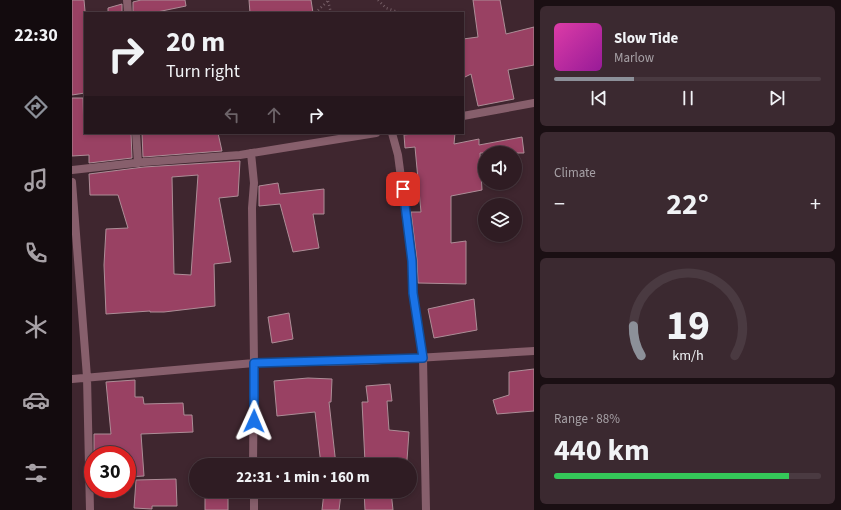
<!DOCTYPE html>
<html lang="en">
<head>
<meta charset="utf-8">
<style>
  :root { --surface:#2f1c23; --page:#3b2930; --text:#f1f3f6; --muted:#a7a1a6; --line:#4a3a41; --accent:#8c9099 }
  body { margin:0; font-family:"Source Sans 3",sans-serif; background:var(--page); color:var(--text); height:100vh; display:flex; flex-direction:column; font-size:15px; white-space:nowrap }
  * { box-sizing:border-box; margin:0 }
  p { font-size:13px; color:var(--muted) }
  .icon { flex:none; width:22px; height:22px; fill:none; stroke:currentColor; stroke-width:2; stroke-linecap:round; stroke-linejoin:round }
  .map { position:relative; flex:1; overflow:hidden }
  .side { display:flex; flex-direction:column; gap:6px; padding:6px; background:#1a0f13; width:307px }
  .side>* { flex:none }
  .top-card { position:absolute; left:12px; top:12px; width:380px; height:122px; border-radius:0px; box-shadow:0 2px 6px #0003,0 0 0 1px var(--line); background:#2f1c23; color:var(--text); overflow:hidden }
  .tools { position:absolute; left:406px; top:146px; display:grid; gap:8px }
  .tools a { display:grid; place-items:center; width:44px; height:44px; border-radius:50%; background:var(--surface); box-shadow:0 2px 6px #0003,0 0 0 1px var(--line); font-size:20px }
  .speed { position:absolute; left:12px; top:446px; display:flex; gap:8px; font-size:20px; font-weight:700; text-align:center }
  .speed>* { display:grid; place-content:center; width:52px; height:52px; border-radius:50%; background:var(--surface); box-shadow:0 2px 6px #0003,0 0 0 1px var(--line); line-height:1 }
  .speed .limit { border:6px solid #d22; background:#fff; color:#111 }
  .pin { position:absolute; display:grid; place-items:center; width:34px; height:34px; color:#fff; margin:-17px; border-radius:8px; box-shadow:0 2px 6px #0006 }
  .me { position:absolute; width:44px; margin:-22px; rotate:1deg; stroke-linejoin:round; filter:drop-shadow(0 0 3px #0008) }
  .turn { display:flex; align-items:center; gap:14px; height:84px; padding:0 16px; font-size:18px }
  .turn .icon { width:52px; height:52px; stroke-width:2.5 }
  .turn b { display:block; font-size:28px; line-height:34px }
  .lanes { display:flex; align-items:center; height:38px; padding:0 16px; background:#0003; justify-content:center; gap:20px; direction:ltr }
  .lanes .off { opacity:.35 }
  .big { font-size:30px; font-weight:700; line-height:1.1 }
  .side .card { flex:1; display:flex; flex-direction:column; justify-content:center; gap:6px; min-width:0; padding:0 14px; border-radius:6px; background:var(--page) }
  .side .dial { align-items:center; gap:0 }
  .dial svg { height:104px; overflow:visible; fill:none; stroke:var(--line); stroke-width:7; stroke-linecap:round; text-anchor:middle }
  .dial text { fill:var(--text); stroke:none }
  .song { display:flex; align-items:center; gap:12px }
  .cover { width:48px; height:48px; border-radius:6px; background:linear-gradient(135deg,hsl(320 70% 55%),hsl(300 70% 35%)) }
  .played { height:4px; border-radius:2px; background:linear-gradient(90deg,var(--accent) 30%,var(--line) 30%) }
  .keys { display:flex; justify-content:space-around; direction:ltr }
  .heat { display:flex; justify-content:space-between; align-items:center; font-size:22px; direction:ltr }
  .charge { height:6px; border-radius:3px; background:linear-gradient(90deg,#34c759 88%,var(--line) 0) }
  .trip { position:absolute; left:117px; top:458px; width:228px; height:40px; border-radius:20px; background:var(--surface); box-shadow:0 2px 6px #0003,0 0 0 1px var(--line); font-weight:700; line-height:40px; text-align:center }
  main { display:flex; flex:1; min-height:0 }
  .tabs { display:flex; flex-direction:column; width:72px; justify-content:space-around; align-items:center; background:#130b0e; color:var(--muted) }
  .tabs .icon { width:28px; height:28px }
  .tabs .active { color:var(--accent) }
  .tabs b { font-size:18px; color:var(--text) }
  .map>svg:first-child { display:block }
  .building { fill:#994163; stroke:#ad8d97; fill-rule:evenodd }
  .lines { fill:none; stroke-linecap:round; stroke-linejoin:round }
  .path { stroke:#745d65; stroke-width:2.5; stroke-dasharray:1 3; stroke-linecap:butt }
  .street { stroke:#875f6c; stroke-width:8 }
  .route-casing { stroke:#114b97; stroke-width:10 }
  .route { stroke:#1a73e8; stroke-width:7 }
</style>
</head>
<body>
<main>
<nav class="tabs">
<b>22:30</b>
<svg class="icon active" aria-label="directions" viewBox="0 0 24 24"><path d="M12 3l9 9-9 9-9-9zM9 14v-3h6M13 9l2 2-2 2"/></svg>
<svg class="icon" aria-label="music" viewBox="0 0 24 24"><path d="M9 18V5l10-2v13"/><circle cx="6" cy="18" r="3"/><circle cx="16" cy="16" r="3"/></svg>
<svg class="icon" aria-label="phone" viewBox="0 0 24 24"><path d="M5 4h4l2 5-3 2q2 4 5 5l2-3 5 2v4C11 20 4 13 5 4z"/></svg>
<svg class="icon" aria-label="climate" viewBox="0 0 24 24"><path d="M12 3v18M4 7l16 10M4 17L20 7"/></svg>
<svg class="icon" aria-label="car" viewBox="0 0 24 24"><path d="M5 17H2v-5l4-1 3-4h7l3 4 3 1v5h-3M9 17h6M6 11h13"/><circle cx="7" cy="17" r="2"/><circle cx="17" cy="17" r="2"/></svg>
<svg class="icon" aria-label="filters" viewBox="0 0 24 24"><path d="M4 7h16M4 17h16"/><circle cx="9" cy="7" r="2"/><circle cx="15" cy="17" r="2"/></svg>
</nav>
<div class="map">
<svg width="462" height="510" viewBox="0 0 462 510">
  <rect width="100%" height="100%" fill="#3f262f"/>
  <path class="building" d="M0 0H12L13 11V93L0 95Z
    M69 0H113L114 6 80 13H61V2Z
    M177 0H239L241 13H178Z
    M401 0H428L434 34 462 27V65L436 70 442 99 406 106 399 74 391 78V39L406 37Z
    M50 4V13H36V8Z
    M0 98H11L12 133H59L60 158 17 163V155L0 156Z
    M70 133H146L150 151 71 157Z
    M349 133H383L382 144 407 139V145L450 137 452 153H408L410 190 379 196V243L394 241V284L346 283 345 260 339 212H349L343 147 333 148 332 135Z
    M168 161 166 196 147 198 159 262 142 264 143 306 92 312H78V311L34 314 32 265 34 229 56 228 46 195H18L17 174 72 167ZM126 175 119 275 102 274 100 177Z
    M206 183 208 194 252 189V214H241L247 248 221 252 208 204 187 206V186Z
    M402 299 405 330 362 338 356 309Z
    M217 313 221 339 200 343 196 317Z
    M462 369V411L425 414 421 400 437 395V372Z
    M236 378 260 379 259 402H257L264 465H249L243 412 205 416 202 381Z
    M63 380V397H71L72 404 111 403 112 415H120L121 432 69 434 72 476 55 477V455H22V434H39L34 382Z
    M318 384 320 401H315L317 430 337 432 335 460 293 462 290 402H296L294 386Z
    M104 479 105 506H80V509L62 508 64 480Z
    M133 491H156V510H133Z
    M292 491H319L321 510H293Z
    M252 492 269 494 267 510H250Z"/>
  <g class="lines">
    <path class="path" d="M306 0 314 8 329 13
      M256 1 259 13
      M243 13 257 0"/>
    <path class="street" d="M55 0 56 13
      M391 116 462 103
      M64 133 66 163
      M320 133 326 155 340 261 341 293 351 358 354 510
      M179 153 182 183 180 208 182 363 181 465
      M0 170 72 162 168 155 304 133
      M0 182 15 377 18 510
      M0 379 182 363 293 361 462 351
      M182 510V491"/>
  </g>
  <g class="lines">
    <defs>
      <path id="route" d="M182 421V363L351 358 341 293 340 261 331 189"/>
    </defs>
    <use href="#route" class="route-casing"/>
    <use href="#route" class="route"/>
  </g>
</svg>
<div class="tools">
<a><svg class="icon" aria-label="sound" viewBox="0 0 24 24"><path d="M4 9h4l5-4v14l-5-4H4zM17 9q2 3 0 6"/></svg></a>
<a><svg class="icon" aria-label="layers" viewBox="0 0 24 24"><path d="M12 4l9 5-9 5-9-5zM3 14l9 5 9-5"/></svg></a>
</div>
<div class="speed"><div class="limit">30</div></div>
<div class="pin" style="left:331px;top:189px;background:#d93025"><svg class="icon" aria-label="arrive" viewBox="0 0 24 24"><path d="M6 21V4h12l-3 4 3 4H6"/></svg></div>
<svg class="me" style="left:182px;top:421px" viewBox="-20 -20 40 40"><path d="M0-17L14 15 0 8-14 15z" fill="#1a73e8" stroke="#fff" stroke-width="4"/></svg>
<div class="trip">22:31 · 1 min · 160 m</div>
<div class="top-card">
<div class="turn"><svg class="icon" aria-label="right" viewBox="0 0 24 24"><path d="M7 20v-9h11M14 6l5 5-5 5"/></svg><div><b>20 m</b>Turn right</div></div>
<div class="lanes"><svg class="icon off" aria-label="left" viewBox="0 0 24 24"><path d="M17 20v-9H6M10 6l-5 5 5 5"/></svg><svg class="icon off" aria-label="ahead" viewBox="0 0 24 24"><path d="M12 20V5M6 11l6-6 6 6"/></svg><svg class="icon" aria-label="right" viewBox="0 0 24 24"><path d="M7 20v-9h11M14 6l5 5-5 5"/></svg></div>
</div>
</div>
<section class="side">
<div class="card">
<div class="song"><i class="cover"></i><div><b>Slow Tide</b><p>Marlow</p></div></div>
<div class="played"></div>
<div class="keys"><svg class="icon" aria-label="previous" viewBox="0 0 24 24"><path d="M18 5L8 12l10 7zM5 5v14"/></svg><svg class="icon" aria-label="pause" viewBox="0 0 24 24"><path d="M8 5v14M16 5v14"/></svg><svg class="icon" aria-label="next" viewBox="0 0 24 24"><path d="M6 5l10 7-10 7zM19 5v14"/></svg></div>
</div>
<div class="card"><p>Climate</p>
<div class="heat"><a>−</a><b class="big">22°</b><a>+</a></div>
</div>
<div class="card dial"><svg viewBox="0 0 100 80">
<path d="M14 69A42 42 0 1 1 86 69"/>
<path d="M14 69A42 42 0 0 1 8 46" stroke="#8c9099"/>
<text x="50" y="56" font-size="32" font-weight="700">19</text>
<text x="50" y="72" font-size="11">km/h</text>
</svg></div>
<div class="card"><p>Range · 88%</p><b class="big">440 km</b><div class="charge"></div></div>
</section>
</main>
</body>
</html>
